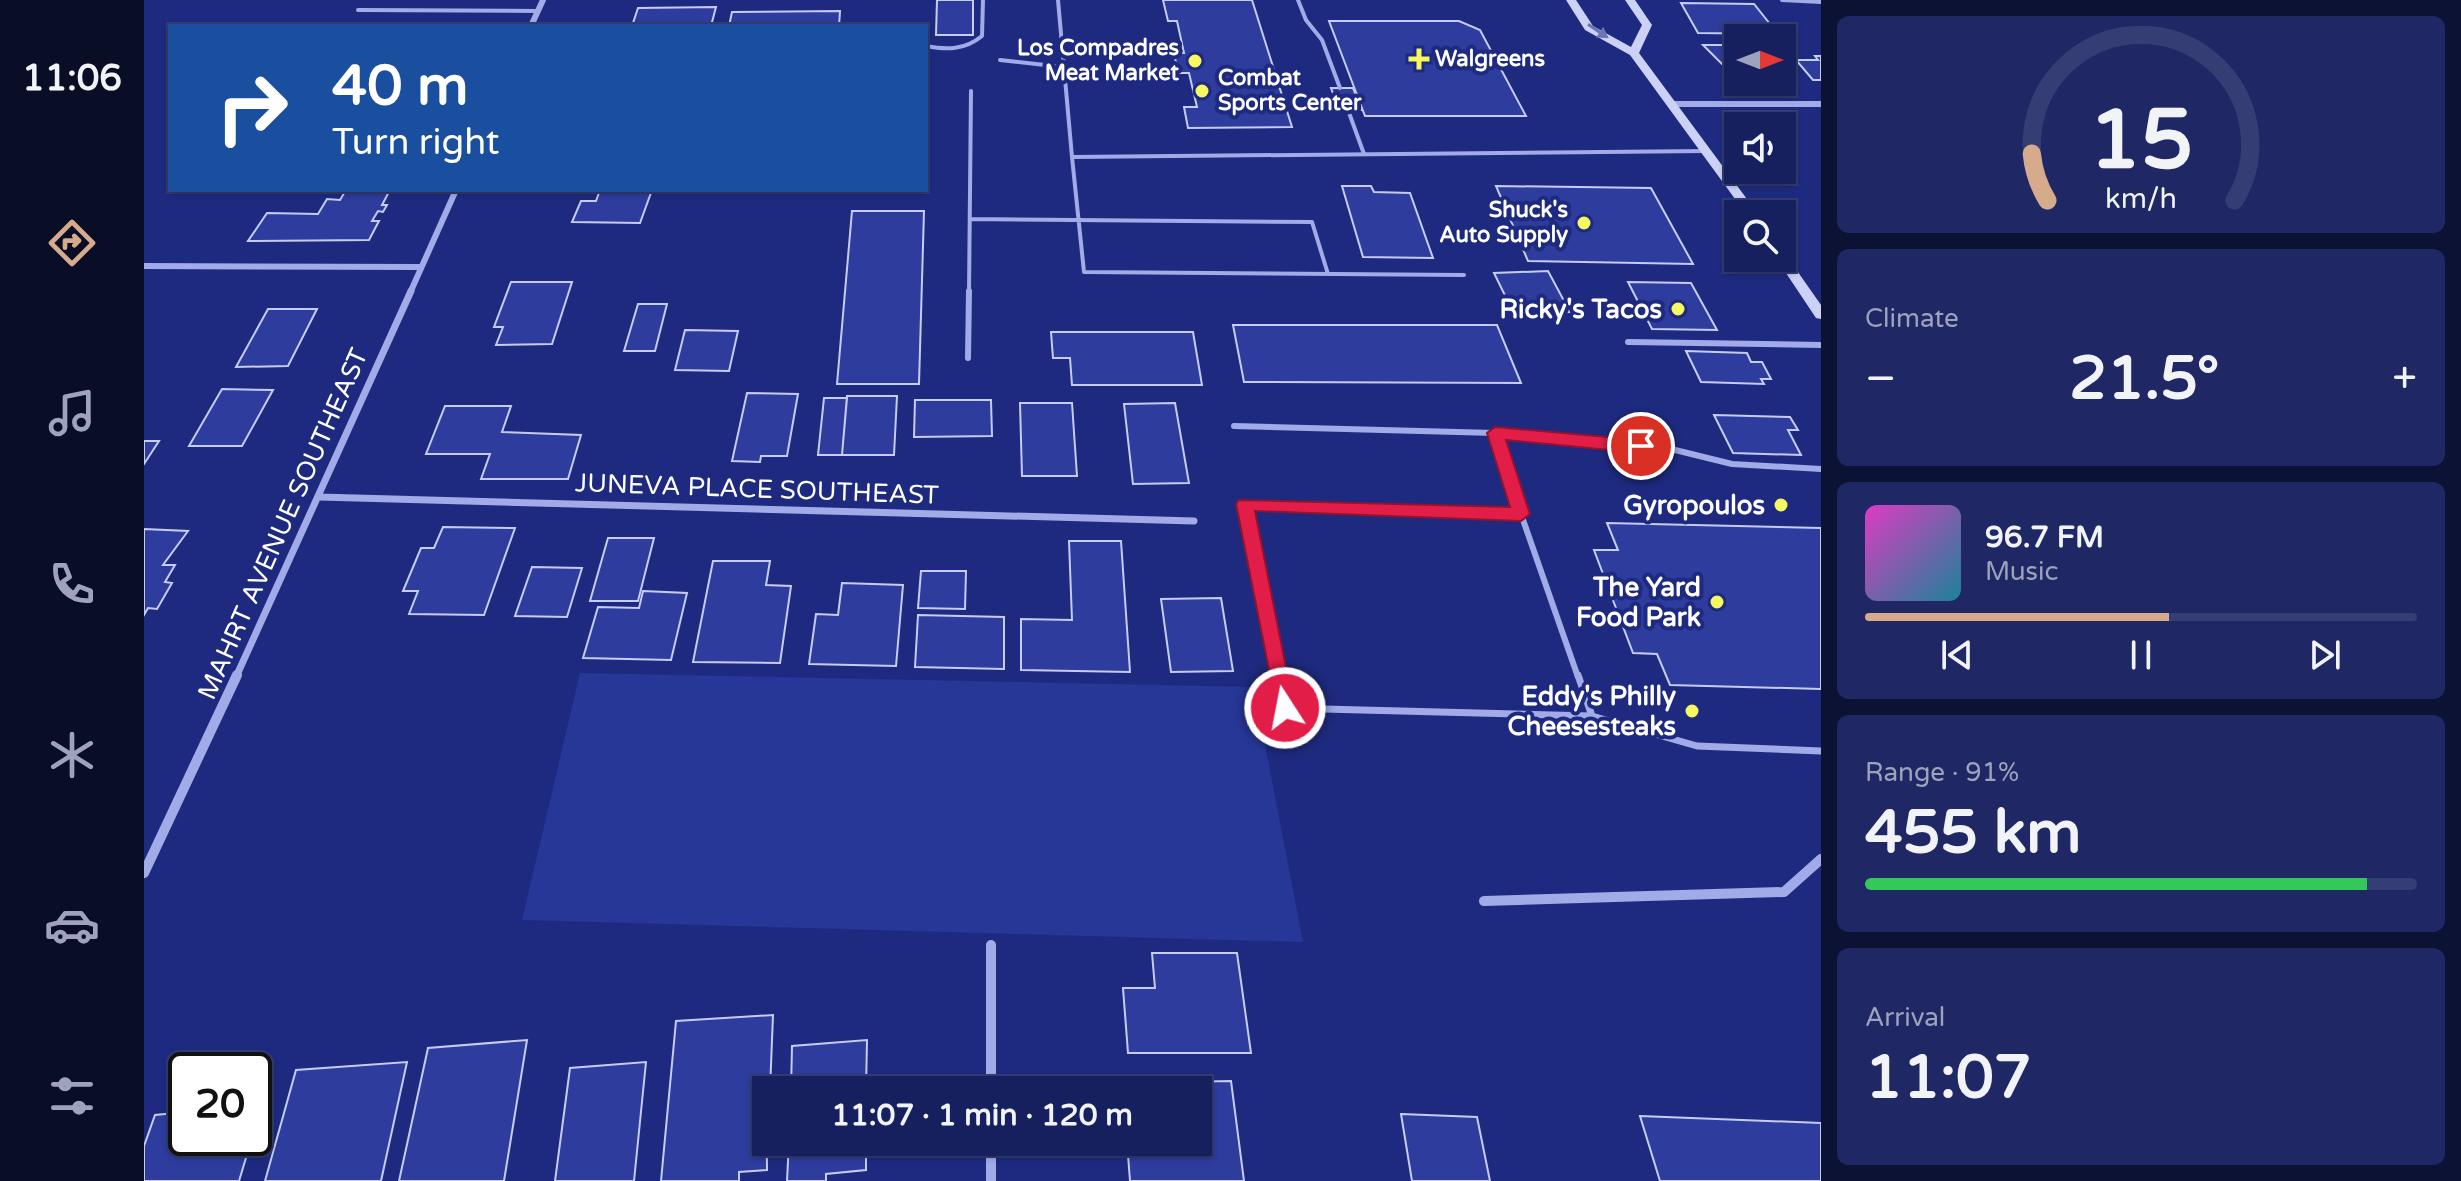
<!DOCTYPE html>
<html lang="en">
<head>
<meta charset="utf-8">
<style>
  :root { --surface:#16205f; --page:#1f2865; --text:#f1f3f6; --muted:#9ea3bd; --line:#353e74; --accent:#d6ab8b }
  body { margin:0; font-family:"Varela Round",sans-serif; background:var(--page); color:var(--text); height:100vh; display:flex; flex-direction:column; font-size:30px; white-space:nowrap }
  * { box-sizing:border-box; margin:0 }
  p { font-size:26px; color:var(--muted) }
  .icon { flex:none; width:44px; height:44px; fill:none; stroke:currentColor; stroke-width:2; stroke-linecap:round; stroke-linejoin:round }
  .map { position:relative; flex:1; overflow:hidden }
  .drawer { display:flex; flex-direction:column; gap:16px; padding:16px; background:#0c1234; width:640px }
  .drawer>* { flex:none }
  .guide { position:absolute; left:24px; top:24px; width:760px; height:168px; border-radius:0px; box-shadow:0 2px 6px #0004,0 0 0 2px var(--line); background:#1a4fa0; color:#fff; overflow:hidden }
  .needle { width:52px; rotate:90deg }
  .tools { position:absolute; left:1580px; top:24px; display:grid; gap:16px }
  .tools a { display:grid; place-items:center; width:72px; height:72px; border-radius:0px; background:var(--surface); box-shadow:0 2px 6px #0004,0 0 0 2px var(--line); font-size:40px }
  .speed { position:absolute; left:24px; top:1052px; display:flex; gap:16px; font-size:40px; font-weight:700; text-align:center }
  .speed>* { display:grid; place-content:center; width:104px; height:104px; border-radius:50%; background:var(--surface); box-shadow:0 2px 6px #0004,0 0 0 2px var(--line); line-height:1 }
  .speed .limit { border:4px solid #111; border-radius:12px; background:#fff; color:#111 }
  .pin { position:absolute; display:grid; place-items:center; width:68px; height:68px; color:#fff; margin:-34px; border:4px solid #fff; border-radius:50%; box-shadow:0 2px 8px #0007 }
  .me { position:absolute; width:88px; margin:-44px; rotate:349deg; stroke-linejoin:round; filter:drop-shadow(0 0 6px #0008) }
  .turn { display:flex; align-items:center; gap:28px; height:168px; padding:0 32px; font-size:36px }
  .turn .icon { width:104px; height:104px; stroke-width:2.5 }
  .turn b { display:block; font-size:56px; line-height:68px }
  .big { font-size:60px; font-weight:700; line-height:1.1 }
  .drawer .widget { flex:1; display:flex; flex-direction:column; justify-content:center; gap:12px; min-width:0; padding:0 28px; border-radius:12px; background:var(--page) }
  .drawer .dial { align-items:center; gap:0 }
  .dial svg { height:208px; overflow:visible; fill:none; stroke:var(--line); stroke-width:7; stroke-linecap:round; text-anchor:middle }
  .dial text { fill:var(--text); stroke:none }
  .song { display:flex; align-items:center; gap:24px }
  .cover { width:96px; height:96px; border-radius:12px; background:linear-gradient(135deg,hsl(310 70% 55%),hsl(190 70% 35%)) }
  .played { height:8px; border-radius:4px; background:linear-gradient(90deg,var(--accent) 55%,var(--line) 55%) }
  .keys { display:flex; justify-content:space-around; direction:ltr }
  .heat { display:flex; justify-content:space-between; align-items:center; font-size:44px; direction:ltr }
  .charge { height:12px; border-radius:6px; background:linear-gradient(90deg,#34c759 91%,var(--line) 0) }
  .trip { position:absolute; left:608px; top:1076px; width:460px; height:80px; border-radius:0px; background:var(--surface); box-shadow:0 2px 6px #0004,0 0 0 2px var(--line); font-weight:700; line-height:80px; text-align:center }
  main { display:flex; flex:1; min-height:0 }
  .dock { display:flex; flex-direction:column; width:144px; justify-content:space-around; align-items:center; background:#090d26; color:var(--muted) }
  .dock .icon { width:56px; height:56px }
  .dock .current { color:var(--accent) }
  .dock b { font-size:36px; color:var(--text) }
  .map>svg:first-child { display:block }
  .green { fill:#273797 }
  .building { fill:#2d3c9d; stroke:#c5ccf6; stroke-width:2 }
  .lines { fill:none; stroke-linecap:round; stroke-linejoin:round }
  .lane-far2 { stroke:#a1abe8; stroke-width:4 }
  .lane-far1 { stroke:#a1abe8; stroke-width:6 }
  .lane { stroke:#a1abe8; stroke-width:7 }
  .street-far2 { stroke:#a1abe8; stroke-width:6 }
  .street-far1 { stroke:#a1abe8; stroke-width:7 }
  .street { stroke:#a1abe8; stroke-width:10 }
  .secondary { fill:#ccd1f6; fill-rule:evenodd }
  .oneway { fill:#6c75b5 }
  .route { fill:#e11d48; stroke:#92132f; stroke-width:2 }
  .poi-dot { fill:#f5f860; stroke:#1e2a7f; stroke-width:3 }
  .labels { text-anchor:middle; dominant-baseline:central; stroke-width:8; stroke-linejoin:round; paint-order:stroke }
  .far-poi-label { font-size:22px; font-weight:bold; fill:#fff; stroke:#1e2a7f; text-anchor:end }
  .poi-label { font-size:26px; font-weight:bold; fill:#fff; stroke:#1e2a7f; text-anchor:end }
  .street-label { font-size:26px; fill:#fff; stroke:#1e2a7f }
</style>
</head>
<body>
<main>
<nav class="dock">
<b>11:06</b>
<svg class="icon current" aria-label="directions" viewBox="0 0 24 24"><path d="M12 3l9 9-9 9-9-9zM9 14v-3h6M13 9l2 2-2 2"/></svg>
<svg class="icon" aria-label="music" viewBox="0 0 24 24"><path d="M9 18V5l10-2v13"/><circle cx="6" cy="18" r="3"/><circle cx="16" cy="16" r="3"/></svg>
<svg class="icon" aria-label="phone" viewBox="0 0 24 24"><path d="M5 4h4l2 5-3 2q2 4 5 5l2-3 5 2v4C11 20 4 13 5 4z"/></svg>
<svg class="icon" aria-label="climate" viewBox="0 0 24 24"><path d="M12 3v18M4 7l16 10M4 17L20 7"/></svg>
<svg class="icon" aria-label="car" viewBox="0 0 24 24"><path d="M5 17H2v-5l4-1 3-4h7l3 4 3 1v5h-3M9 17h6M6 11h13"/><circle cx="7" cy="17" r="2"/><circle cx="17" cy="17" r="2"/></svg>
<svg class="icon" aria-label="filters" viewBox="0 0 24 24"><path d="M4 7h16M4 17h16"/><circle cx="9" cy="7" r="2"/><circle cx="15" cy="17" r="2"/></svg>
</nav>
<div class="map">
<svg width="1677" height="1181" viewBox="0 0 1677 1181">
  <rect width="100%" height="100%" fill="#1e2a7f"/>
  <path class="green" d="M436 673 1110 687 1159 942 378 920Z"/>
  <path class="building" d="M793 0H829V35H792Z
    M1019 0H1108L1148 127 1044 128 1040 107H1053L1045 73H1034L1030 53H1040L1033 21H1024Z
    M1537 3 1610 4 1634 34 1554 33Z
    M572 7 567 26H488L494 8Z
    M696 11 695 26H585L588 12Z
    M1185 21H1315L1336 30 1382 116H1221Z
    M1559 45H1594V69H1583Z
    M1671 56H1677V80H1669L1652 60H1674Z
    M1187 88H1209L1218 110H1195Z
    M1198 186H1227L1230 192 1266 193 1289 258 1219 257Z
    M1352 186 1507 188 1549 264 1384 261Z
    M202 190H246L238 205H243L239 212 234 211 228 221H235L225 240 104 241 123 213 174 214 183 199 196 200Z
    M456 190H508L496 223 428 222 437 201H452Z
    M708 211H780L775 384H693Z
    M1404 271 1426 312 1370 314 1350 273Z
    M367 282H428L408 344 352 345 359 327H350Z
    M1484 282 1547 283 1573 330 1508 329Z
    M494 304H523L511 351H480Z
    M124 309H173L144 366 92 367Z
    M1089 325H1353L1377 383 1100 382Z
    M541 330 594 331 585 371 531 370Z
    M907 332H1049L1058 385H928L926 358H909Z
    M1542 351 1603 353 1607 362H1618L1627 379H1617L1620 384 1557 382Z
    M78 389 129 390 98 446H45Z
    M603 393 654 394 643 456H617L616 462 588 461Z
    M703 396H753L750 455H698Z
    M680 398H703L698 455H674Z
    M771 400H847L848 436 770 437Z
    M876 403H928L933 476H878Z
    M1031 403 1045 483 989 484 980 404Z
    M301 406H367L358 432 437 435 424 479H337L346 454H282Z
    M1570 415 1646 417 1654 430H1644L1657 455 1589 453Z
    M0 441H15L0 464Z
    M1463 523 1677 528V689L1526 685 1513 654 1489 653 1450 550H1474Z
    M299 527 371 528 340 615 265 614 274 591H259L277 548H290Z
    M0 529 44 531 19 565H31L21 582 28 583 13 609 4 608 0 615Z
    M464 538H510L494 601H446Z
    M925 541H977L986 672 877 670V619L928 620Z
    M569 561H626L622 585 647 586 636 663 549 662Z
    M388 567 438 568 423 617 371 616Z
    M777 571H822L821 609 774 608Z
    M698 583 759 585 752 666 665 664 672 614 694 615Z
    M499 591 543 593 527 660 439 658 454 607 495 608Z
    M1077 598 1089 671 1027 672 1017 599Z
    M774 615 860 617V669L771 667Z
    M1008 953H1093L1107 1053H984L979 988H1011Z
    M629 1015 626 1090H622L623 1170 595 1172V1181H517L532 1021Z
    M383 1040 360 1181H255L284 1048Z
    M723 1040 722 1090H647L648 1046Z
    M263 1062 237 1181H121L152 1070Z
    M502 1062 490 1181H411L426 1068Z
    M1087 1081 1100 1181H986L983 1142H1054V1090H983L982 1083Z
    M42 1112V1138H108L95 1181H0V1146L11 1115Z
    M1257 1114 1333 1117 1346 1181H1268Z
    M1496 1116 1677 1123V1181H1516Z
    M645 1142H722V1170L682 1174V1181H643Z"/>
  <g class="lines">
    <path class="lane-far2" d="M914 0 928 157 1562 151
      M1154 0 1162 20 1178 40 1196 88
      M1638 0 1677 2
      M214 10 393 11
      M782 46C803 50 821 50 838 36L839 0
      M856 60 919 67
      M1204 110 1220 154
      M928 157 940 272 1320 275
      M826 219 1168 222 1184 274
      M825 293 827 91"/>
    <path class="lane-far1" d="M1484 342 1677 345
      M824 358 825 291
      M1090 426 1351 433
      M1377 514 1351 433 1527 449 1588 464 1677 469
      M1135 677 1101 504 1377 514 1434 677"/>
    <path class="lane" d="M1135 675 1141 708 1448 716
      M1434 675 1448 716
      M1448 716 1553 746 1677 751"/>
    <path class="street-far2" d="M387 26 399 0
      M1529 104H1677
      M0 266 277 267
      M266 293 312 190"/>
    <path class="street-far1" d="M176 497 1050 521
      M92 677 267 291"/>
    <path class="street" d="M0 873 93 675
      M1340 901 1640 892 1677 859
      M847 945V1090
      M847 1142V1181"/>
    <path class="secondary" d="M1422 0H1432L1449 26 1487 47 1498 25 1481 0H1491L1508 25 1495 53 1614 214H1602L1486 55 1441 30Z
      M1638 254 1642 255 1677 305V319L1672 318 1632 258H1638Z"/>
  </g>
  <defs><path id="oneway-solid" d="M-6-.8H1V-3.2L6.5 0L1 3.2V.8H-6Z" transform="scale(2)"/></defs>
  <use class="oneway" href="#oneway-solid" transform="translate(1454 31) rotate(34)"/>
  <path class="route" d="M1351 427 1497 440 1505 446 1497 453 1362 440 1386 514 1377 521 1111 511 1150 708 1148 715H1134L1092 504 1095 500 1366 507 1343 433Z"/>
  <g class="poi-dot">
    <path d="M1271 47h8v8h8v8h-8v8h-8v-8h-8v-8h8z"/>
    <circle cx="1051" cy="61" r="8"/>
    <circle cx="1058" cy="91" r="8"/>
    <circle cx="1440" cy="223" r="8"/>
    <circle cx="1534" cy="309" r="8"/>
    <circle cx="1637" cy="505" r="8"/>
    <circle cx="1573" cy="602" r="8"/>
    <circle cx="1548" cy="711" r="8"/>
  </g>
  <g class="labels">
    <g class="far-poi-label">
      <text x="1035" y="48">Los Compadres<tspan x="1035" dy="25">Meat Market</tspan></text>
      <text x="1291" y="59" text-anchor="start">Walgreens</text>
      <text x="1074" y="78" text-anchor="start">Combat<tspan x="1074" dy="25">Sports Center</tspan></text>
      <text x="1424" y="210">Shuck's<tspan x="1424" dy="25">Auto Supply</tspan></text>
    </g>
    <g class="poi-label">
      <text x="1518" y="309">Ricky's Tacos</text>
      <text x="1621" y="505">Gyropoulos</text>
      <text x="1557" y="587">The Yard<tspan x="1557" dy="30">Food Park</tspan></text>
      <text x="1532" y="696">Eddy's Philly<tspan x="1532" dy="30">Cheesesteaks</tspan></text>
    </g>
    <g class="street-label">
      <text transform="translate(613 489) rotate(2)">JUNEVA PLACE SOUTHEAST</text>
      <text transform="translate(139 524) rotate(-66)">MAHRT AVENUE SOUTHEAST</text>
    </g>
  </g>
</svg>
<div class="tools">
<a><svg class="needle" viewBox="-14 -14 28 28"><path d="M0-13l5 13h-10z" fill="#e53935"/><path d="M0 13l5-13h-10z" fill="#9ea3bd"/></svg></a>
<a><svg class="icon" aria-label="sound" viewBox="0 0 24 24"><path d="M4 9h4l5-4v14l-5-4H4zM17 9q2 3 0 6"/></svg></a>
<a><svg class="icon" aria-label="search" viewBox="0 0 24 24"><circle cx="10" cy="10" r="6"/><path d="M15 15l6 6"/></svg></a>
</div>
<div class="speed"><div class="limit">20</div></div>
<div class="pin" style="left:1497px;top:446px;background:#d93025"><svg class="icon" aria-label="arrive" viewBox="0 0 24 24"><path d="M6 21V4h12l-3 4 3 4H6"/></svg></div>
<svg class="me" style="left:1141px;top:708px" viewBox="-20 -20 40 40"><circle r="17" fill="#e11d48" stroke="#fff" stroke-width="3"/><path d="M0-11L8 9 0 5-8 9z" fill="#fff"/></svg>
<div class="trip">11:07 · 1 min · 120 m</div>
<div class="guide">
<div class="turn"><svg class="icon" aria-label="right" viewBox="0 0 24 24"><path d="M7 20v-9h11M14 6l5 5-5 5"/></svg><div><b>40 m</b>Turn right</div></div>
</div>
</div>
<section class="drawer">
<div class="widget dial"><svg viewBox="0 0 100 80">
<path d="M14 69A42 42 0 1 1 86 69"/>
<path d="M14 69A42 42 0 0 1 8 51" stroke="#d6ab8b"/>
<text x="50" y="56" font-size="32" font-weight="700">15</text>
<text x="50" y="72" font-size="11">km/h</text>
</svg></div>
<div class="widget"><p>Climate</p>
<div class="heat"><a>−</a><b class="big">21.5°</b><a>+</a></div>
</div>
<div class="widget">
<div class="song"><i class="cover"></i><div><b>96.7 FM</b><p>Music</p></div></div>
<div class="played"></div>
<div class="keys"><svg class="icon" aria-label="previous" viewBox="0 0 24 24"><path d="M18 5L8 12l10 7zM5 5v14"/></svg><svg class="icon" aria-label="pause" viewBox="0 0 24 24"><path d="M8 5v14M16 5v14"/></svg><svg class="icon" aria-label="next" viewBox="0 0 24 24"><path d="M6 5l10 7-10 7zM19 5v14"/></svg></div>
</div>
<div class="widget"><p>Range · 91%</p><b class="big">455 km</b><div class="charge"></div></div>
<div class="widget"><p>Arrival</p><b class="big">11:07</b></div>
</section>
</main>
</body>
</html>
